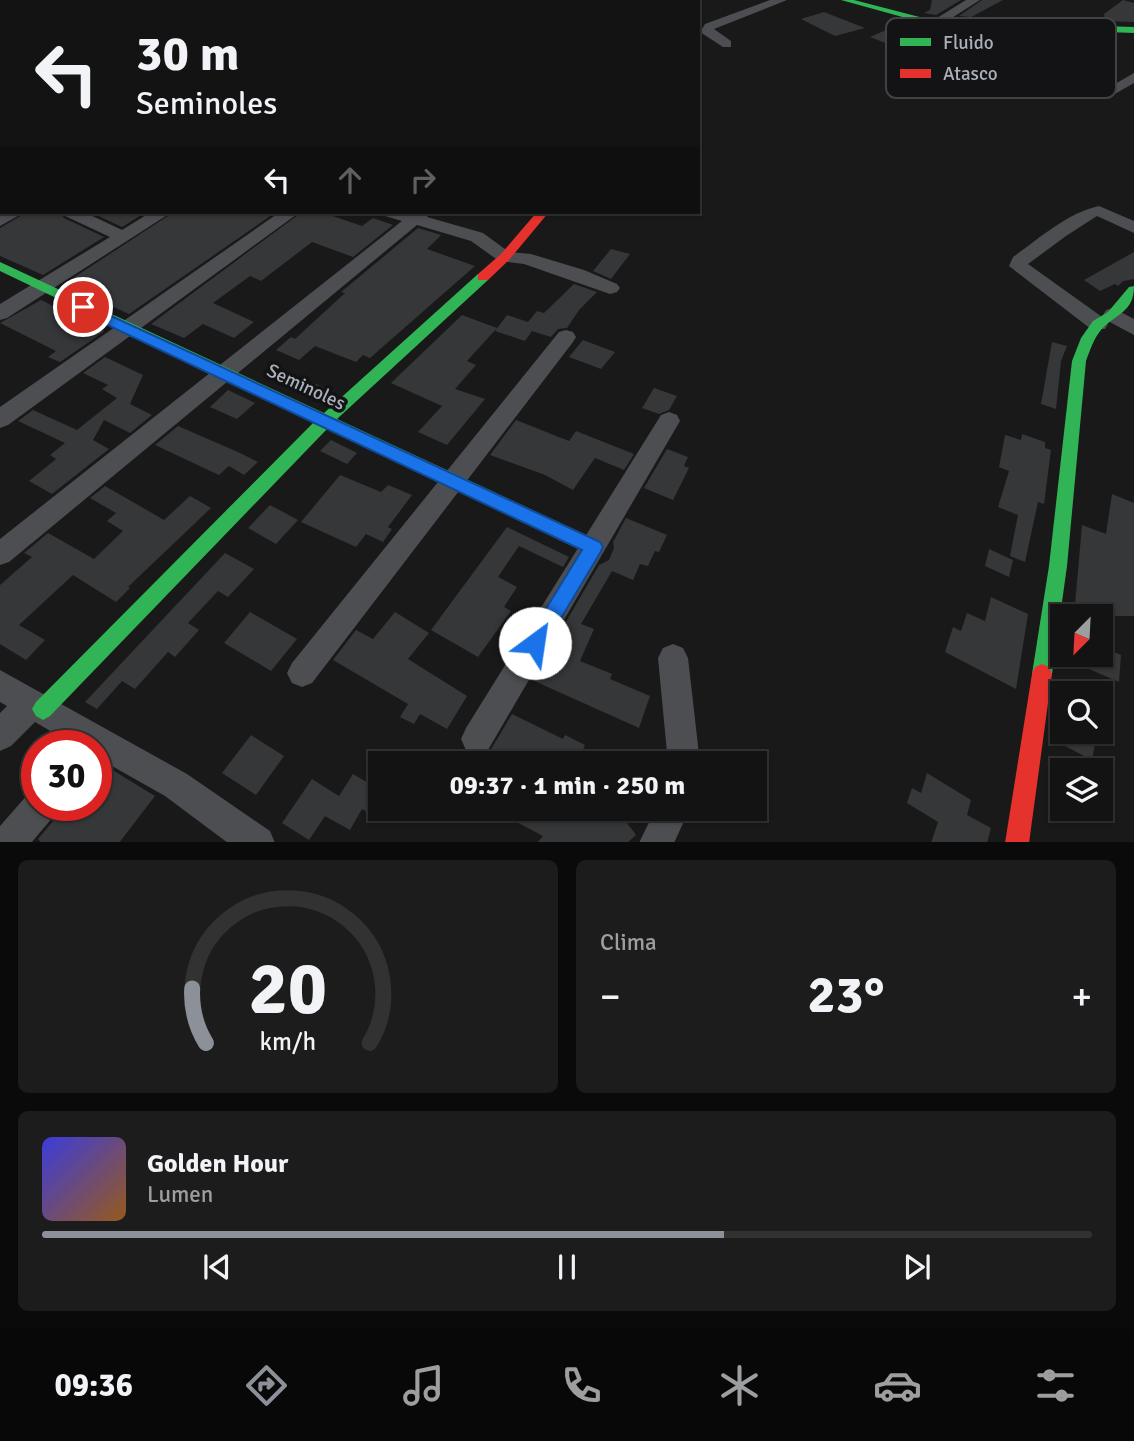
<!DOCTYPE html>
<html lang="es">
<head>
<meta charset="utf-8">
<style>
  :root { --surface:#131313; --page:#1c1c1c; --text:#f1f3f6; --muted:#9d9ea0; --line:#323233; --accent:#8c9099 }
  body { margin:0; font-family:Signika,sans-serif; background:var(--page); color:var(--text); height:100vh; display:flex; flex-direction:column; font-size:26px; white-space:nowrap }
  * { box-sizing:border-box; margin:0 }
  p { font-size:23px; color:var(--muted) }
  .icon { flex:none; width:38px; height:38px; fill:none; stroke:currentColor; stroke-width:2; stroke-linecap:round; stroke-linejoin:round }
  .map { position:relative; height:842px; overflow:hidden }
  .details { display:flex; flex-direction:column; gap:18px; padding:18px; background:#0a0a0a; flex:1 }
  .details>* { flex:none }
  .top-card { position:absolute; left:0px; top:0px; width:700px; height:214px; box-shadow:0 2px 5px #0004,0 0 0 2px var(--line); background:#131313; color:var(--text); overflow:hidden }
  .needle { width:46px; rotate:204deg }
  .controls { position:absolute; left:1050px; top:604px; display:grid; gap:14px }
  .controls a { display:grid; place-items:center; width:63px; height:63px; border-radius:0px; background:var(--surface); box-shadow:0 2px 5px #0004,0 0 0 2px var(--line); font-size:35px }
  .speed { position:absolute; left:21px; top:730px; display:flex; gap:14px; font-size:35px; font-weight:700; text-align:center }
  .speed>* { display:grid; place-content:center; width:91px; height:91px; border-radius:50%; background:var(--surface); box-shadow:0 2px 5px #0004,0 0 0 2px var(--line); line-height:1 }
  .speed .limit { border:10px solid #d22; background:#fff; color:#111 }
  .pin { position:absolute; display:grid; place-items:center; width:60px; height:60px; color:#fff; margin:-30px; border:4px solid #fff; border-radius:50%; box-shadow:0 2px 7px #0007 }
  .me { position:absolute; width:77px; margin:-38px; rotate:31deg; stroke-linejoin:round; filter:drop-shadow(0 0 5px #0008) }
  .turn { display:flex; align-items:center; gap:24px; height:147px; padding:0 21px; font-size:32px }
  .turn .icon { width:91px; height:91px; stroke-width:2.5 }
  .turn b { display:block; font-size:49px; line-height:60px }
  .lanes { display:flex; align-items:center; height:66px; padding:0 21px; background:#0003; justify-content:center; gap:35px; direction:ltr }
  .lanes .off { opacity:.35 }
  .big { font-size:52px; font-weight:800; line-height:1.1 }
  .details .card { flex:1; display:flex; flex-direction:column; justify-content:center; gap:10px; min-width:0; padding:0 24px; border-radius:10px; background:var(--page) }
  .details .dial { align-items:center; gap:0 }
  .dial svg { height:182px; overflow:visible; fill:none; stroke:var(--line); stroke-width:7; stroke-linecap:round; text-anchor:middle }
  .dial text { fill:var(--text); stroke:none }
  .song { display:flex; align-items:center; gap:21px }
  .cover { width:84px; height:84px; border-radius:10px; background:linear-gradient(135deg,hsl(240 70% 55%),hsl(30 70% 35%)) }
  .played { height:7px; border-radius:4px; background:linear-gradient(90deg,var(--accent) 65%,var(--line) 65%) }
  .keys { display:flex; justify-content:space-around; direction:ltr }
  .heat { display:flex; justify-content:space-between; align-items:center; font-size:38px; direction:ltr }
  .details .tiles { flex:1; display:grid; gap:18px; grid-template-columns:1fr 1fr }
  .card:last-child { grid-column:span 2 }
  .trip { position:absolute; left:368px; top:751px; width:399px; height:70px; border-radius:0px; background:var(--surface); box-shadow:0 2px 5px #0004,0 0 0 2px var(--line); font-weight:800; line-height:70px; text-align:center }
  .menu { display:flex; height:112px; justify-content:space-around; align-items:center; background:#080808; color:var(--muted) }
  .menu .icon { width:49px; height:49px }
  .menu .selected { color:var(--accent) }
  .menu b { font-size:32px; color:var(--text) }
  .map>svg:first-child { display:block }
  .building { fill:#363739 }
  .lines { fill:none; stroke-linecap:round; stroke-linejoin:round }
  .street { fill:#4d4e52; fill-rule:evenodd }
  .fast { fill:#30b455; fill-rule:evenodd }
  .jam { fill:#e5322d; fill-rule:evenodd }
  .route { fill:#1a73e8; stroke:#114b97; stroke-width:2 }
  .labels { text-anchor:middle; dominant-baseline:central; stroke-width:7; stroke-linejoin:round; paint-order:stroke }
  .street-label { font-size:19px; fill:#aab0b9; stroke:#131315 }
  .key { fill:#131315; stroke:#404246; stroke-width:2 }
  .key-label { font-size:19px; fill:#aab0b9 }
</style>
</head>
<body>
<div class="map">
<svg width="1134" height="843" viewBox="0 0 1134 843">
  <rect width="100%" height="100%" fill="#191919"/>
  <path class="building" d="M932 0H961L936 15 924 13 930 10Z
    M982 0H1003L971 17 959 16Z
    M1123 0 1134 3V22L1105 21 1104 14Z
    M824 12 865 28 835 36 801 19Z
    M902 23 935 31 1018 34 1032 38 983 64 1010 79 988 84 957 69 948 73 912 57 916 55 870 37Z
    M27 212H60L64 218 104 237 43 275 0 256V228Z
    M90 212H146L122 227Z
    M174 212H276L129 314 64 284Z
    M302 212H321L362 226 373 218 393 225 353 257 312 242 261 281 250 276 213 303 254 322 234 338 203 324 184 338 151 324Z
    M418 228 441 235 427 249 475 266 370 358 363 355 356 362 315 346 299 360 276 350 291 337 295 339 345 293 341 292Z
    M611 249 630 254 611 279 593 271Z
    M1134 252V279L1123 281 1118 286 1115 284 1100 291 1084 280Z
    M574 284 597 292 579 310 567 328 558 329 551 337 532 331 525 341 495 331 507 315 528 322 537 311 544 313Z
    M41 300 105 331 60 362 48 357 56 351 0 323Z
    M462 315 497 328 467 361 476 365 455 389 485 399 447 445 418 432 442 406 391 383Z
    M583 340 615 352 601 369 569 357Z
    M1052 342 1067 346 1061 361 1056 409 1041 404Z
    M105 357 143 375 130 404 152 415 130 433 104 420 93 440 109 449 52 494 29 481 56 459 50 455 65 443 18 421 33 410 77 430 117 398 102 389 108 385 83 373Z
    M311 382 333 391 322 401 301 392Z
    M654 388 677 396 669 410 659 414 642 408Z
    M228 390 255 403 237 419 210 407Z
    M516 420 569 441 576 431 634 454 624 470 595 458 573 490 545 475 490 455Z
    M178 426 240 453 258 462 244 475 229 466 219 475 155 445Z
    M1022 434 1045 442V448L1051 450 1044 504 1038 502 1025 562 1010 556 1018 515 998 507 1009 471 999 467 1005 435 1021 440Z
    M331 440 357 453 347 464 320 451Z
    M667 449 688 457 684 466 689 468 673 500 644 488Z
    M340 475 381 492 388 485 412 495 388 527 392 529 383 542 366 534 356 547 301 522Z
    M105 486 164 520 190 496 211 508 128 587 130 588 116 602 73 575 19 625 45 640 26 660 0 644V585L32 557 24 553 48 533 94 559 123 531 107 521 116 513 90 498Z
    M1112 494 1134 503V616H1074L1082 525 1106 534Z
    M270 505 298 520 276 544 248 528Z
    M626 518 667 535 659 552 655 551 648 566 640 564 633 580 612 571 581 624 594 629 580 661 612 674 610 679 650 696 639 728 532 680 599 565 609 560 614 548 613 542Z
    M507 527 569 557 563 567 519 546 498 577 517 587 504 607 511 611 478 657 431 630Z
    M989 549 1013 560 1009 577 985 566Z
    M225 553 254 569 228 597 218 591 188 623 199 630 175 657 168 652 135 689 122 681 97 709 85 702Z
    M991 597 1028 614 1016 689 945 652 953 627 961 631 967 613 985 621Z
    M250 612 297 639 271 671 224 643Z
    M395 612 429 633 408 659 467 696 447 729 420 714 414 724 400 717 408 704 333 660 356 630 373 639Z
    M1101 647 1121 655 1119 682 1068 660 1069 654H1101Z
    M512 714 563 739 565 735 585 745 577 763H554L539 755 536 763H514L490 751Z
    M1059 732H1097L1092 760 1057 742Z
    M251 735 284 756 256 795 222 773Z
    M96 760 155 796 119 843H42L38 839 55 819 60 805H96Z
    M927 773 971 800 967 815 991 828 987 843H931L938 822 907 803 912 788 921 793Z
    M353 774 380 790V819L362 809 350 830 325 816 309 840 282 823 312 779 339 796Z
    M490 808H616L636 835 627 843H537L543 836Z"/>
  <g class="lines">
    <path class="street" d="M62 0H77L60 2Z
      M152 0H168L150 2Z
      M320 0H334L318 2Z
      M517 0H531L533 2H518Z
      M654 0H669L652 2Z
      M770 0H787L714 29 731 41V47H723L700 32 705 24Z
      M966 0H980L939 26 929 23Z
      M0 15H2V23H0Z
      M2 45V53L0 54V46Z
      M1134 73V83L1113 95H1103L1101 92Z
      M2 158V168L0 169V159Z
      M1099 206 1134 221V233L1097 216 1066 236 1028 264 1105 319 1108 324 1105 329H1091L1009 266 1013 257C1040 238 1067 213 1099 206Z
      M4 212H25L0 226V214Z
      M63 212H84L122 230 151 212H172L7 318 0 320V304L110 237 65 216Z
      M280 212H300L8 425 0 428V407Z
      M383 212H431L427 217 483 233 509 252 531 254 584 270 617 284 620 288 617 292 610 294 524 264 499 261 471 241 417 225 9 562 0 565V539L402 221 385 216Z
      M1113 308 1134 319V335L1106 320 1103 315 1106 310Z
      M566 330 573 332 576 337 573 342 312 683 302 687 292 683 287 673 292 663 559 332Z
      M669 412 677 415 680 421 488 750 477 755 466 750 461 739 466 728 661 415Z
      M673 644 683 648 688 658 700 763H668L658 658 663 648Z
      M0 670 187 774 270 831 275 843H228L165 796 96 757V746H76L35 722 11 746 0 751V713L7 706 0 702Z
      M37 790V805H58L53 817 31 843H0V826L29 793Z
      M656 808H690L674 843H639Z"/>
    <path class="fast" d="M841 0H854L935 21 1134 27V33L935 26Z
      M0 262 324 413 478 274H488V280L337 419 599 541 602 547 599 553 593 555 587 553 328 428 50 716 43 720 36 716 32 709 36 702 314 422 0 271Z
      M1134 286C1134 313 1116 313 1101 330 1094 338 1090 350 1086 361L1067 566 1052 674 1049 681 1042 684 1035 681 1032 674 1049 566 1072 361 1081 338 1093 321 1108 312 1129 287Z"/>
    <path class="jam" d="M537 212H549L509 260 488 280H478V274L501 254Z
      M1042 664 1049 667 1052 674 1029 843H1005L1032 674 1035 667Z"/>
  </g>
  <path class="route" d="M83 303 600 542 603 547 600 553 542 650 535 653 528 650 525 643 582 550 78 311 76 307Z"/>
  <g class="labels">
    <g class="street-label">
      <text transform="translate(306 387) rotate(25)">Seminoles</text>
    </g>
  </g>
  <rect x="886" y="18" width="230" height="80" rx="10" class="key"/>
  <rect x="900" y="38" width="31" height="8" fill="#30b455"/>
  <rect x="900" y="69" width="31" height="9" fill="#e5322d"/>
  <g class="key-label">
    <text x="943" y="49">Fluido</text>
    <text x="943" y="80">Atasco</text>
  </g>
</svg>
<div class="controls">
<a><svg class="needle" viewBox="-14 -14 28 28"><path d="M0-13l5 13h-10z" fill="#e53935"/><path d="M0 13l5-13h-10z" fill="#9d9ea0"/></svg></a>
<a><svg class="icon" aria-label="search" viewBox="0 0 24 24"><circle cx="10" cy="10" r="6"/><path d="M15 15l6 6"/></svg></a>
<a><svg class="icon" aria-label="layers" viewBox="0 0 24 24"><path d="M12 4l9 5-9 5-9-5zM3 14l9 5 9-5"/></svg></a>
</div>
<div class="speed"><div class="limit">30</div></div>
<div class="pin" style="left:83px;top:307px;background:#d93025"><svg class="icon" aria-label="arrive" viewBox="0 0 24 24"><path d="M6 21V4h12l-3 4 3 4H6"/></svg></div>
<svg class="me" style="left:535px;top:643px" viewBox="-20 -20 40 40"><circle r="19" fill="#fff"/><path d="M0-13L10 11 0 6-10 11z" fill="#1a73e8"/></svg>
<div class="trip">09:37 · 1 min · 250 m</div>
<div class="top-card">
<div class="turn"><svg class="icon" aria-label="left" viewBox="0 0 24 24"><path d="M17 20v-9H6M10 6l-5 5 5 5"/></svg><div><b>30 m</b>Seminoles</div></div>
<div class="lanes"><svg class="icon" aria-label="left" viewBox="0 0 24 24"><path d="M17 20v-9H6M10 6l-5 5 5 5"/></svg><svg class="icon off" aria-label="ahead" viewBox="0 0 24 24"><path d="M12 20V5M6 11l6-6 6 6"/></svg><svg class="icon off" aria-label="right" viewBox="0 0 24 24"><path d="M7 20v-9h11M14 6l5 5-5 5"/></svg></div>
</div>
</div>
<section class="details">
<div class="tiles">
<div class="card dial"><svg viewBox="0 0 100 80">
<path d="M14 69A42 42 0 1 1 86 69"/>
<path d="M14 69A42 42 0 0 1 8 45" stroke="#8c9099"/>
<text x="50" y="56" font-size="32" font-weight="700">20</text>
<text x="50" y="72" font-size="11">km/h</text>
</svg></div>
<div class="card"><p>Clima</p>
<div class="heat"><a>−</a><b class="big">23°</b><a>+</a></div>
</div>
<div class="card">
<div class="song"><i class="cover"></i><div><b>Golden Hour</b><p>Lumen</p></div></div>
<div class="played"></div>
<div class="keys"><svg class="icon" aria-label="previous" viewBox="0 0 24 24"><path d="M18 5L8 12l10 7zM5 5v14"/></svg><svg class="icon" aria-label="pause" viewBox="0 0 24 24"><path d="M8 5v14M16 5v14"/></svg><svg class="icon" aria-label="next" viewBox="0 0 24 24"><path d="M6 5l10 7-10 7zM19 5v14"/></svg></div>
</div>
</div>
</section>
<nav class="menu">
<b>09:36</b>
<svg class="icon selected" aria-label="directions" viewBox="0 0 24 24"><path d="M12 3l9 9-9 9-9-9zM9 14v-3h6M13 9l2 2-2 2"/></svg>
<svg class="icon" aria-label="music" viewBox="0 0 24 24"><path d="M9 18V5l10-2v13"/><circle cx="6" cy="18" r="3"/><circle cx="16" cy="16" r="3"/></svg>
<svg class="icon" aria-label="phone" viewBox="0 0 24 24"><path d="M5 4h4l2 5-3 2q2 4 5 5l2-3 5 2v4C11 20 4 13 5 4z"/></svg>
<svg class="icon" aria-label="climate" viewBox="0 0 24 24"><path d="M12 3v18M4 7l16 10M4 17L20 7"/></svg>
<svg class="icon" aria-label="car" viewBox="0 0 24 24"><path d="M5 17H2v-5l4-1 3-4h7l3 4 3 1v5h-3M9 17h6M6 11h13"/><circle cx="7" cy="17" r="2"/><circle cx="17" cy="17" r="2"/></svg>
<svg class="icon" aria-label="filters" viewBox="0 0 24 24"><path d="M4 7h16M4 17h16"/><circle cx="9" cy="7" r="2"/><circle cx="15" cy="17" r="2"/></svg>
</nav>
</body>
</html>
